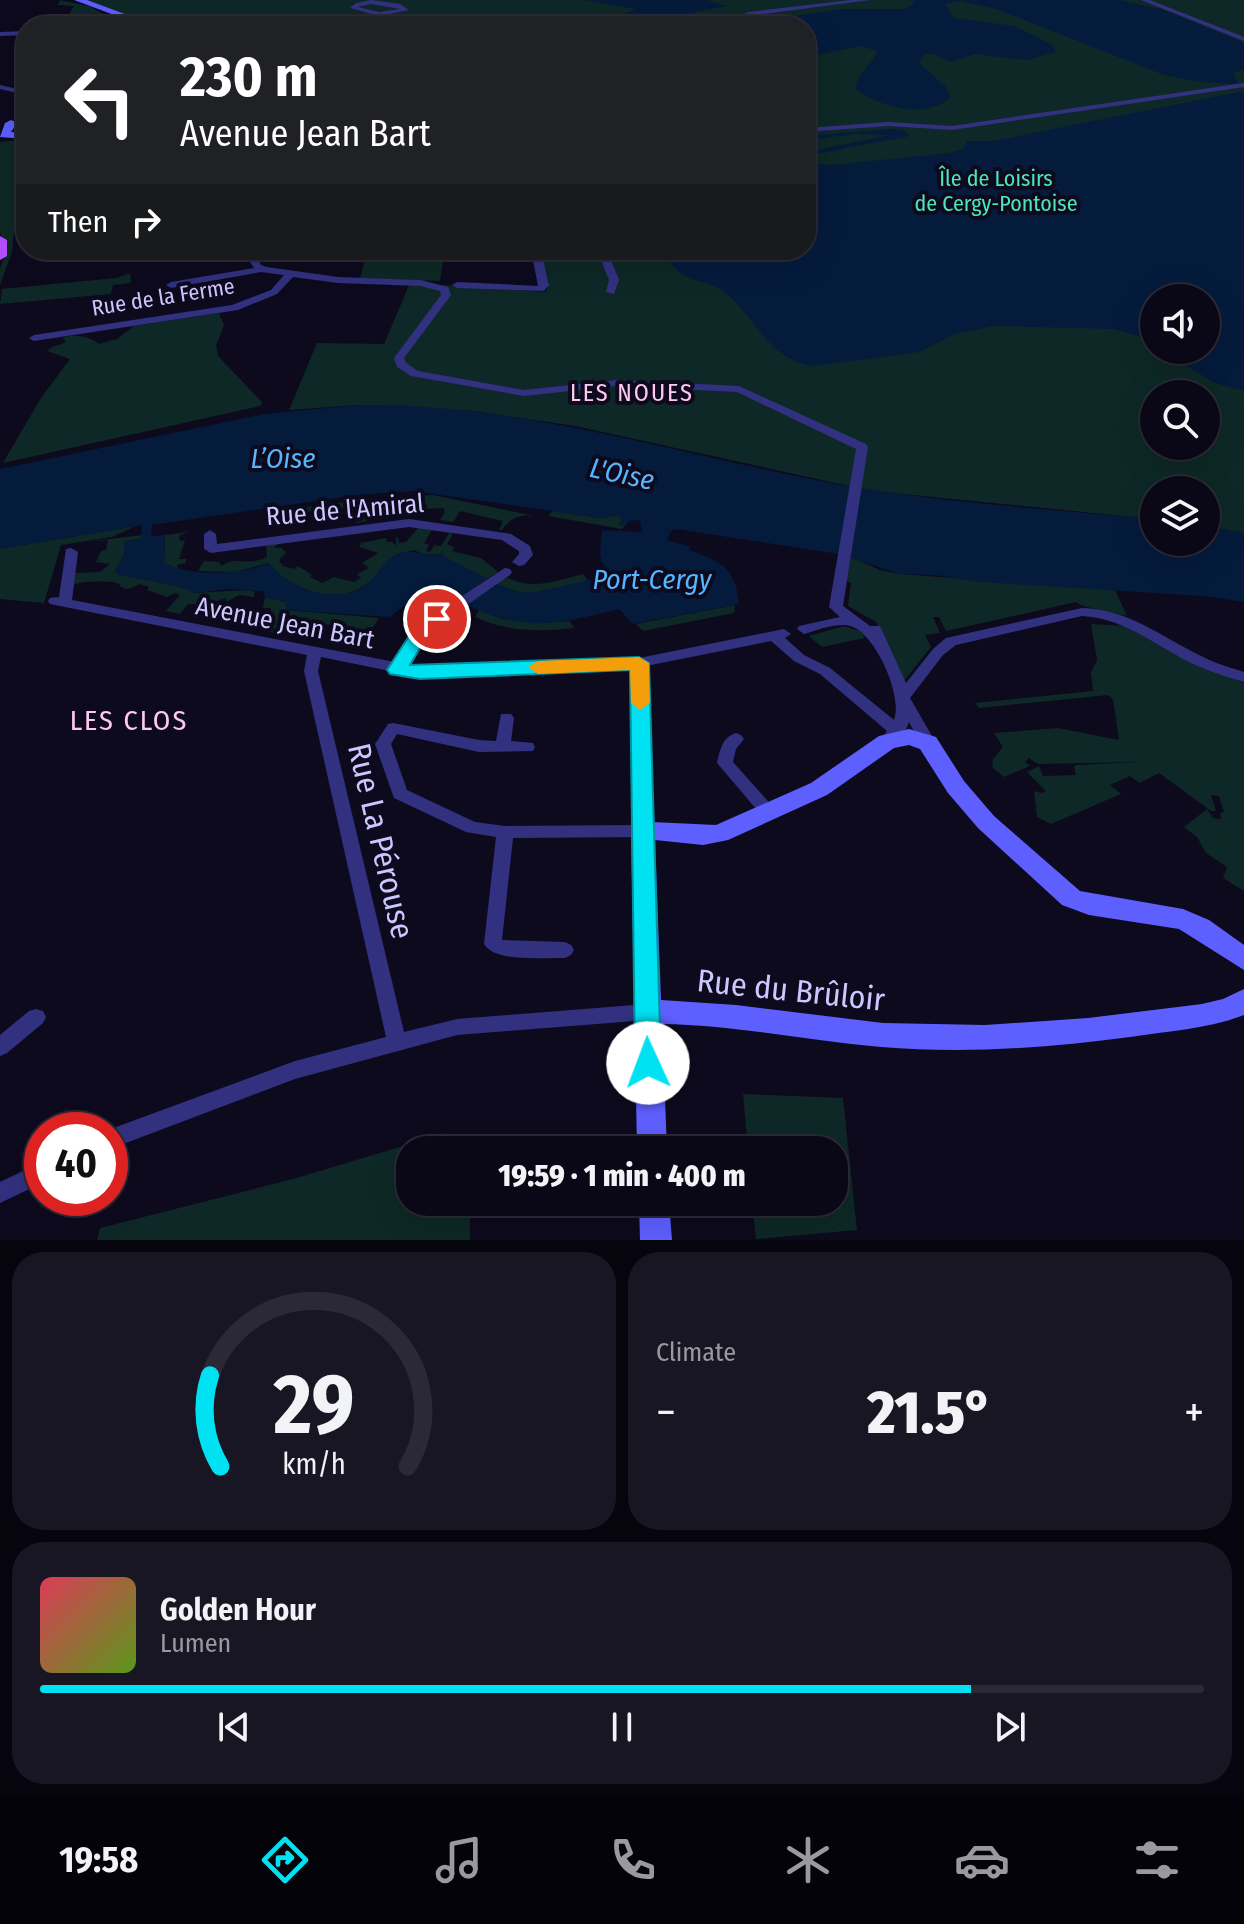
<!DOCTYPE html>
<html lang="en">
<head>
<meta charset="utf-8">
<style>
  :root { --surface:#0a0816; --page:#181623; --text:#f1f3f6; --muted:#999aa1; --line:#2a2935; --accent:#00e1f2 }
  body { margin:0; font-family:"Fira Sans Condensed",sans-serif; background:var(--page); color:var(--text); height:100vh; display:flex; flex-direction:column; font-size:30px; white-space:nowrap }
  * { box-sizing:border-box; margin:0 }
  p { font-size:26px; color:var(--muted) }
  .icon { flex:none; width:44px; height:44px; fill:none; stroke:currentColor; stroke-width:2; stroke-linecap:round; stroke-linejoin:round }
  .map { position:relative; height:1240px; overflow:hidden }
  .drawer { display:flex; flex-direction:column; gap:12px; padding:12px; background:#06040c; flex:1 }
  .drawer>* { flex:none }
  .hud { position:absolute; left:16px; top:16px; width:800px; height:244px; border-radius:32px; box-shadow:0 8px 32px #0002,0 0 0 2px var(--line); background:#202124; color:#fff; overflow:hidden }
  .buttons { position:absolute; left:1140px; top:284px; display:grid; gap:16px }
  .buttons a { display:grid; place-items:center; width:80px; height:80px; border-radius:50%; background:var(--surface); box-shadow:0 8px 32px #0002,0 0 0 2px var(--line); font-size:40px }
  .speed { position:absolute; left:24px; top:1112px; display:flex; gap:16px; font-size:40px; font-weight:700; text-align:center }
  .speed>* { display:grid; place-content:center; width:104px; height:104px; border-radius:50%; background:var(--surface); box-shadow:0 8px 32px #0002,0 0 0 2px var(--line); line-height:1 }
  .speed .limit { border:12px solid #d22; background:#fff; color:#111 }
  .pin { position:absolute; display:grid; place-items:center; width:68px; height:68px; color:#fff; margin:-34px; border:4px solid #fff; border-radius:50%; box-shadow:0 2px 8px #0007 }
  .me { position:absolute; width:88px; margin:-44px; rotate:358deg; stroke-linejoin:round; filter:drop-shadow(0 0 6px #0008) }
  .turn { display:flex; align-items:center; gap:28px; height:168px; padding:0 32px; font-size:36px }
  .turn .icon { width:104px; height:104px; stroke-width:2.5 }
  .turn b { display:block; font-size:56px; line-height:68px }
  .then { display:flex; align-items:center; height:76px; padding:0 32px; background:#0003; gap:16px; font-size:30px }
  .big { font-size:60px; font-weight:800; line-height:1.1 }
  .drawer .tile { flex:1; display:flex; flex-direction:column; justify-content:center; gap:12px; min-width:0; padding:0 28px; border-radius:32px; background:var(--page) }
  .drawer .dial { align-items:center; gap:0 }
  .dial svg { height:208px; overflow:visible; fill:none; stroke:var(--line); stroke-width:7; stroke-linecap:round; text-anchor:middle }
  .dial text { fill:var(--text); stroke:none }
  .song { display:flex; align-items:center; gap:24px }
  .cover { width:96px; height:96px; border-radius:12px; background:linear-gradient(135deg,hsl(350 70% 55%),hsl(90 70% 35%)) }
  .played { height:8px; border-radius:4px; background:linear-gradient(90deg,var(--accent) 80%,var(--line) 80%) }
  .keys { display:flex; justify-content:space-around; direction:ltr }
  .heat { display:flex; justify-content:space-between; align-items:center; font-size:44px; direction:ltr }
  .drawer .tiles { flex:1; display:grid; gap:12px; grid-template-columns:1fr 1fr }
  .tile:last-child { grid-column:span 2 }
  .trip { position:absolute; left:396px; top:1136px; width:452px; height:80px; border-radius:32px; background:var(--surface); box-shadow:0 8px 32px #0002,0 0 0 2px var(--line); font-weight:800; line-height:80px; text-align:center }
  .tab-bar { display:flex; height:128px; justify-content:space-around; align-items:center; background:#040309; color:var(--muted) }
  .tab-bar .icon { width:56px; height:56px }
  .tab-bar .selected { color:var(--accent) }
  .tab-bar b { font-size:36px; color:var(--text) }
  .map>svg:first-child { display:block }
  .green { fill:#0d2826; fill-rule:evenodd }
  .water { fill:#051b3c; fill-rule:evenodd }
  .lines { fill:none; stroke-linecap:round; stroke-linejoin:round }
  .street { fill:#323180; fill-rule:evenodd }
  .secondary { fill:#5e5fff; fill-rule:evenodd }
  .primary { fill:#b74eff; fill-rule:evenodd }
  .route { fill:#00e1f2; stroke:#00929d; stroke-width:2 }
  .slow { fill:#f59e0b }
  .labels { text-anchor:middle; dominant-baseline:central; stroke-width:8; stroke-linejoin:round; paint-order:stroke }
  .far-park-label { font-size:22px; fill:#4be7bb; stroke:#0d0a1e }
  .far-street-label { font-size:22px; fill:#ccc7ff; stroke:#0d0a1e }
  .far-neighbourhood-label { font-size:24px; letter-spacing:2px; fill:#ffc9ed; stroke:#0d0a1e }
  .street-label { font-size:26px; fill:#ccc7ff; stroke:#0d0a1e }
  .water-label { font-size:28px; font-style:italic; fill:#55b5ff; stroke:#0d0a1e }
  .neighbourhood-label { font-size:28px; letter-spacing:2px; fill:#ffc9ed; stroke:#0d0a1e }
  .near-street-label { font-size:32px; fill:#ccc7ff; stroke:#0d0a1e }
</style>
</head>
<body>
<div class="map">
<svg width="1244" height="1240" viewBox="0 0 1244 1240">
  <rect width="100%" height="100%" fill="#0d0a1e"/>
  <path class="green" d="M60 0 89 6 114 20 99 26H62L74 6 58 5Z
    M85 0H1244V533L1206 526V490H1154V519L872 491 575 426 472 411 358 405 289 410 317 343 384 344 410 283 546 292 549 282 540 250H806V26H161L184 24 186 20 132 17ZM1154 298H1206V350H1154ZM1154 394H1206V446H1154Z
    M26 139V220L14 231 12 252 0 285V268L8 247 0 233V142Z
    M445 250 440 281 360 278 367 253Z
    M130 273 131 283 113 285 111 294 0 304 2 289 116 278Z
    M219 313 224 325 216 346 218 356 262 402 260 406 3 463 41 398 70 359 47 351C52 345 59 346 66 342L63 338C73 333 92 337 99 344L117 339 134 326Z
    M433 495 535 516C520 514 510 518 502 530H499L503 521 460 511 453 522 440 520 445 511 443 508 426 509 427 505 371 507 366 510 367 521 357 523 358 504 363 499Z
    M352 501 353 515 350 517 348 508 327 509 278 518 279 523H274L273 511Z
    M553 511 600 518 619 515 623 519 619 524 625 526 622 529 548 516Z
    M136 526 112 537 61 545 44 603 0 599V549Z
    M418 528 432 530 424 543 429 545 426 551 430 552 434 545 441 546 449 533 453 534 447 544 454 547 452 551 481 558 498 572 487 579 440 555 423 554 414 550C379 558 385 575 359 589 331 604 287 588 269 563L235 572 198 571 204 561 219 562 222 566C237 555 247 567 267 557L266 545 279 543 274 548H282L286 553 279 560 283 566 294 569 298 566 312 575 310 577 322 583 334 577 354 582 361 578 357 574 369 568 362 563 378 553 359 547 361 543 386 538 387 542H392L396 546V537H398L399 543 406 542Z
    M188 532 179 536 180 541 185 540 179 559H186V563L177 565 178 569 164 563 165 535Z
    M142 535 141 539 126 541 124 555 115 571 117 574 181 587 195 593 247 590 254 591V597L239 595 226 602V598L208 604H188L180 614 166 611 180 595 175 593 167 597 147 590 149 587 140 584 128 589C116 587 124 584 112 582 102 581 81 581 72 585L74 573 100 572 110 564 96 562 101 551 106 550 108 540 86 542Z
    M851 557 880 570 900 574 1115 590 1127 616 1083 606 1076 602 946 631 939 617H933L940 633 925 635 931 647 904 681 876 622 848 606 851 583 846 581Z
    M583 574 588 581 537 592 521 593 496 584 506 577C533 591 555 581 583 574Z
    M265 597 286 602 287 610 379 618 370 632 325 624 321 628 304 625 307 619 294 617 281 634 269 632 271 608H263Z
    M735 605 734 613 643 631 636 624Z
    M479 610C513 625 534 623 570 621L574 628C539 632 508 632 475 617Z
    M1091 624 1127 626 1176 655 1244 683V891L1223 878 1227 867 1206 853 1197 837 1184 827 1207 809 1213 818 1221 819 1220 813 1224 812 1219 796 1211 795 1216 811H1211L1159 773 1140 783 1130 776 1110 785 1121 794 1051 824 1037 817 1034 791 1041 793 1046 791 1027 772 1039 766 1043 776 1076 775 1074 767 1076 765 1140 762 1038 764 1029 758 1025 762 1030 766 1004 777 992 767 993 759 1003 747 994 733 1058 728 1119 740 1113 699 1108 695 979 708 975 703 1093 691 1091 672 1097 660Z
    M844 626 860 631 865 638 822 647 809 636Z
    M743 1094 843 1098 857 1230 756 1239 752 1202H834V1150H748Z
    M446 1133 464 1150H410V1202H470V1240H97L100 1228 293 1179Z"/>
  <path class="water" d="M584 0H706L727 6 687 14 685 18 695 26H593L585 21 591 14H624L636 9Z
    M914 0H1119L1164 10 1244 43V70L1233 73 1238 83 1235 84 1201 82 1164 75 997 9 960 1 945 4 954 18 1014 26 1051 44 1056 52 1026 60 975 54 951 62 933 54H924L919 63 945 86 951 97C926 120 879 107 856 89 857 71 873 65 877 51L861 46 806 57V26H776L800 15 844 9H905L912 5Z
    M1244 91V391L1215 383 1161 350H1206V298H1154V346L1138 336 1114 329 994 326 954 334 919 352 814 366C770 360 757 321 728 295 704 273 684 291 663 250H806V163L832 165 950 153 963 149 967 141H994Z
    M892 129 904 131 910 136 806 156V152L890 135 853 134 810 140H806V136Z
    M358 405C513 403 660 449 811 479 924 502 1040 508 1154 519V542H1206V526L1244 533V602L1203 596 981 582 935 575 900 574 839 554 676 529 671 531 667 540 691 547 689 550C722 563 735 566 739 604L633 624 619 609C555 625 528 632 466 605L457 610 422 593 389 617 287 610 286 602 265 597 263 591 228 589 195 593 181 587 117 574 115 571 124 555 125 541 141 539 142 525 0 549V469L265 414ZM413 491 600 518 619 515 622 519 618 524 625 526 629 521 640 520 642 532 602 530 600 556 608 576 537 592 521 593 496 584V587L483 583 488 579 443 556 444 549 440 555C425 557 412 547 397 554 384 561 377 576 366 585 338 606 288 590 269 563 240 576 189 576 164 563L165 535 151 536 152 525 356 495Z"/>
  <g class="lines">
    <path class="street" d="M371 0 400 4 409 10 379 16 350 8 356 3ZM371 4 400 9 379 12 358 7Z
      M851 0H870L749 16 726 26H718L748 12Z
      M1141 0H1150L1244 37V41Z
      M111 23 114 26H105Z
      M26 31V35L0 36V32Z
      M1244 83V87L952 130 888 126 806 132V128L888 122 952 126Z
      M0 85 26 91V95L0 89Z
      M242 250H252L261 265 267 267 338 277 421 280 448 287 451 295 404 358 406 363 418 371 524 390 616 380 739 386 866 444 868 447 843 606 870 626H880L906 683 933 649 946 638 1082 608C1127 609 1159 635 1197 654 1212 662 1228 667 1244 672V682C1224 676 1204 670 1185 660 1151 642 1122 618 1082 616L956 645 943 655 910 698 936 743 934 747H922L909 722C905 733 896 750 882 746L879 742 887 731 820 674 794 661 771 641 646 666 651 831 649 836 643 837 513 838 502 940 565 942 571 945 574 950 571 955 565 958C544 957 495 963 484 944L496 837 466 832 394 798 375 744 388 724 393 723 479 740 496 741 501 714H511L514 718 511 741 533 743 535 747 533 751 479 752 397 734 391 744 407 790 475 822 505 826 635 825 632 668 420 677 402 673 397 675 390 671 321 657 318 671 404 1032 457 1019 647 1004 654 1006 656 1012 654 1018 647 1020 457 1035 295 1079 110 1149V1130H108L295 1061 386 1037 304 671 307 655 50 604 48 601 50 598 59 597 66 549 71 548 78 552 72 600 395 662 415 631 432 616H442L444 619 425 637 408 665 420 667 639 658 784 629 791 634 785 638 804 655 830 668 894 720C903 697 877 637 853 627 840 621 818 630 804 634L797 629 799 626 840 617 829 607 856 449 737 392 616 386 524 396 411 376 397 367 394 358 441 295 440 291 421 286 338 283 293 277 277 294 238 310 34 341 29 338 34 335 232 305 271 290 284 275 261 272 171 288 166 285 171 282 254 268Z
      M531 250H541L549 285 544 291 457 288 452 285 457 282 538 286Z
      M597 250H607L619 280 614 294 606 292 609 280Z
      M409 519 511 534 530 546 533 555 524 565 519 566 512 562 519 554V551L502 540 409 527 211 553 204 549V534L210 530 216 534 217 544Z
      M505 568 510 569 512 572 510 575 457 612H447L445 609 447 606Z
      M736 733 741 735 744 739 736 749 733 762 775 809 777 813 775 817 769 819 763 817 717 763C720 751 722 737 736 733Z
      M36 1009 43 1011 46 1017 43 1023 7 1053 0 1056V1035L29 1011Z
      M42 1162V1183L0 1203V1182Z"/>
    <path class="secondary" d="M74 0H87L141 20 133 22Z
      M11 120 17 123 11 132 26 133V139L0 137 5 123Z
      M909 729 936 737 964 781 994 816 1080 891 1183 909 1209 920 1244 945V970L1179 929 1089 915 1062 905 978 828 948 793 920 749 909 745 894 748 827 795 728 840 703 845 655 840 661 1000 736 1005 883 1023 985 1025 1088 1018 1202 1004 1223 999 1244 989V1015C1208 1029 1169 1031 1130 1037 1048 1048 964 1054 881 1047 808 1041 736 1025 662 1024L667 1150H637L631 831 635 825 652 822 716 825 811 783 879 736Z
      M639 1202H669L672 1240H640Z"/>
    <path class="primary" d="M0 236 7 240V256L0 260Z"/>
  </g>
  <path class="route" d="M437 614 446 619 426 638 410 665 639 657 649 663 661 1063 657 1071 648 1075 639 1071 635 1063 630 670 420 679 390 674 387 670 413 630Z"/>
  <path class="slow" d="M639 657 649 663 650 703 640 710 631 703 630 670 538 674 528 667 538 661Z"/>
  <g class="labels">
    <g class="far-park-label">
      <text x="996" y="178">Île de Loisirs<tspan x="996" dy="25">de Cergy-Pontoise</tspan></text>
    </g>
    <g class="far-street-label">
      <text transform="translate(163 297) rotate(-9)">Rue de la Ferme</text>
    </g>
    <g class="far-neighbourhood-label">
      <text x="632" y="393">LES NOUES</text>
    </g>
    <g class="street-label">
      <text transform="translate(345 510) rotate(-5)">Rue de l'Amiral</text>
      <text transform="translate(285 623) rotate(11)">Avenue Jean Bart</text>
    </g>
    <g class="water-label">
      <text x="283" y="458">L’Oise</text>
      <text transform="translate(622 474) rotate(12)">L'Oise</text>
      <text x="652" y="579">Port-Cergy</text>
    </g>
    <g class="neighbourhood-label">
      <text x="129" y="720">LES CLOS</text>
    </g>
    <g class="near-street-label">
      <text transform="translate(381 841) rotate(77)">Rue La Pérouse</text>
      <text transform="translate(791 990) rotate(6)">Rue du Brûloir</text>
    </g>
  </g>
</svg>
<div class="buttons">
<a><svg class="icon" aria-label="sound" viewBox="0 0 24 24"><path d="M4 9h4l5-4v14l-5-4H4zM17 9q2 3 0 6"/></svg></a>
<a><svg class="icon" aria-label="search" viewBox="0 0 24 24"><circle cx="10" cy="10" r="6"/><path d="M15 15l6 6"/></svg></a>
<a><svg class="icon" aria-label="layers" viewBox="0 0 24 24"><path d="M12 4l9 5-9 5-9-5zM3 14l9 5 9-5"/></svg></a>
</div>
<div class="speed"><div class="limit">40</div></div>
<div class="pin" style="left:437px;top:619px;background:#d93025"><svg class="icon" aria-label="arrive" viewBox="0 0 24 24"><path d="M6 21V4h12l-3 4 3 4H6"/></svg></div>
<svg class="me" style="left:648px;top:1063px" viewBox="-20 -20 40 40"><circle r="19" fill="#fff"/><path d="M0-13L10 11 0 6-10 11z" fill="#00e1f2"/></svg>
<div class="trip">19:59 · 1 min · 400 m</div>
<div class="hud">
<div class="turn"><svg class="icon" aria-label="left" viewBox="0 0 24 24"><path d="M17 20v-9H6M10 6l-5 5 5 5"/></svg><div><b>230 m</b>Avenue Jean Bart</div></div>
<div class="then">Then<svg class="icon" aria-label="right" viewBox="0 0 24 24"><path d="M7 20v-9h11M14 6l5 5-5 5"/></svg></div>
</div>
</div>
<section class="drawer">
<div class="tiles">
<div class="tile dial"><svg viewBox="0 0 100 80">
<path d="M14 69A42 42 0 1 1 86 69"/>
<path d="M14 69A42 42 0 0 1 10 34" stroke="#00e1f2"/>
<text x="50" y="56" font-size="32" font-weight="700">29</text>
<text x="50" y="72" font-size="11">km/h</text>
</svg></div>
<div class="tile"><p>Climate</p>
<div class="heat"><a>−</a><b class="big">21.5°</b><a>+</a></div>
</div>
<div class="tile">
<div class="song"><i class="cover"></i><div><b>Golden Hour</b><p>Lumen</p></div></div>
<div class="played"></div>
<div class="keys"><svg class="icon" aria-label="previous" viewBox="0 0 24 24"><path d="M18 5L8 12l10 7zM5 5v14"/></svg><svg class="icon" aria-label="pause" viewBox="0 0 24 24"><path d="M8 5v14M16 5v14"/></svg><svg class="icon" aria-label="next" viewBox="0 0 24 24"><path d="M6 5l10 7-10 7zM19 5v14"/></svg></div>
</div>
</div>
</section>
<nav class="tab-bar">
<b>19:58</b>
<svg class="icon selected" aria-label="directions" viewBox="0 0 24 24"><path d="M12 3l9 9-9 9-9-9zM9 14v-3h6M13 9l2 2-2 2"/></svg>
<svg class="icon" aria-label="music" viewBox="0 0 24 24"><path d="M9 18V5l10-2v13"/><circle cx="6" cy="18" r="3"/><circle cx="16" cy="16" r="3"/></svg>
<svg class="icon" aria-label="phone" viewBox="0 0 24 24"><path d="M5 4h4l2 5-3 2q2 4 5 5l2-3 5 2v4C11 20 4 13 5 4z"/></svg>
<svg class="icon" aria-label="climate" viewBox="0 0 24 24"><path d="M12 3v18M4 7l16 10M4 17L20 7"/></svg>
<svg class="icon" aria-label="car" viewBox="0 0 24 24"><path d="M5 17H2v-5l4-1 3-4h7l3 4 3 1v5h-3M9 17h6M6 11h13"/><circle cx="7" cy="17" r="2"/><circle cx="17" cy="17" r="2"/></svg>
<svg class="icon" aria-label="filters" viewBox="0 0 24 24"><path d="M4 7h16M4 17h16"/><circle cx="9" cy="7" r="2"/><circle cx="15" cy="17" r="2"/></svg>
</nav>
</body>
</html>
